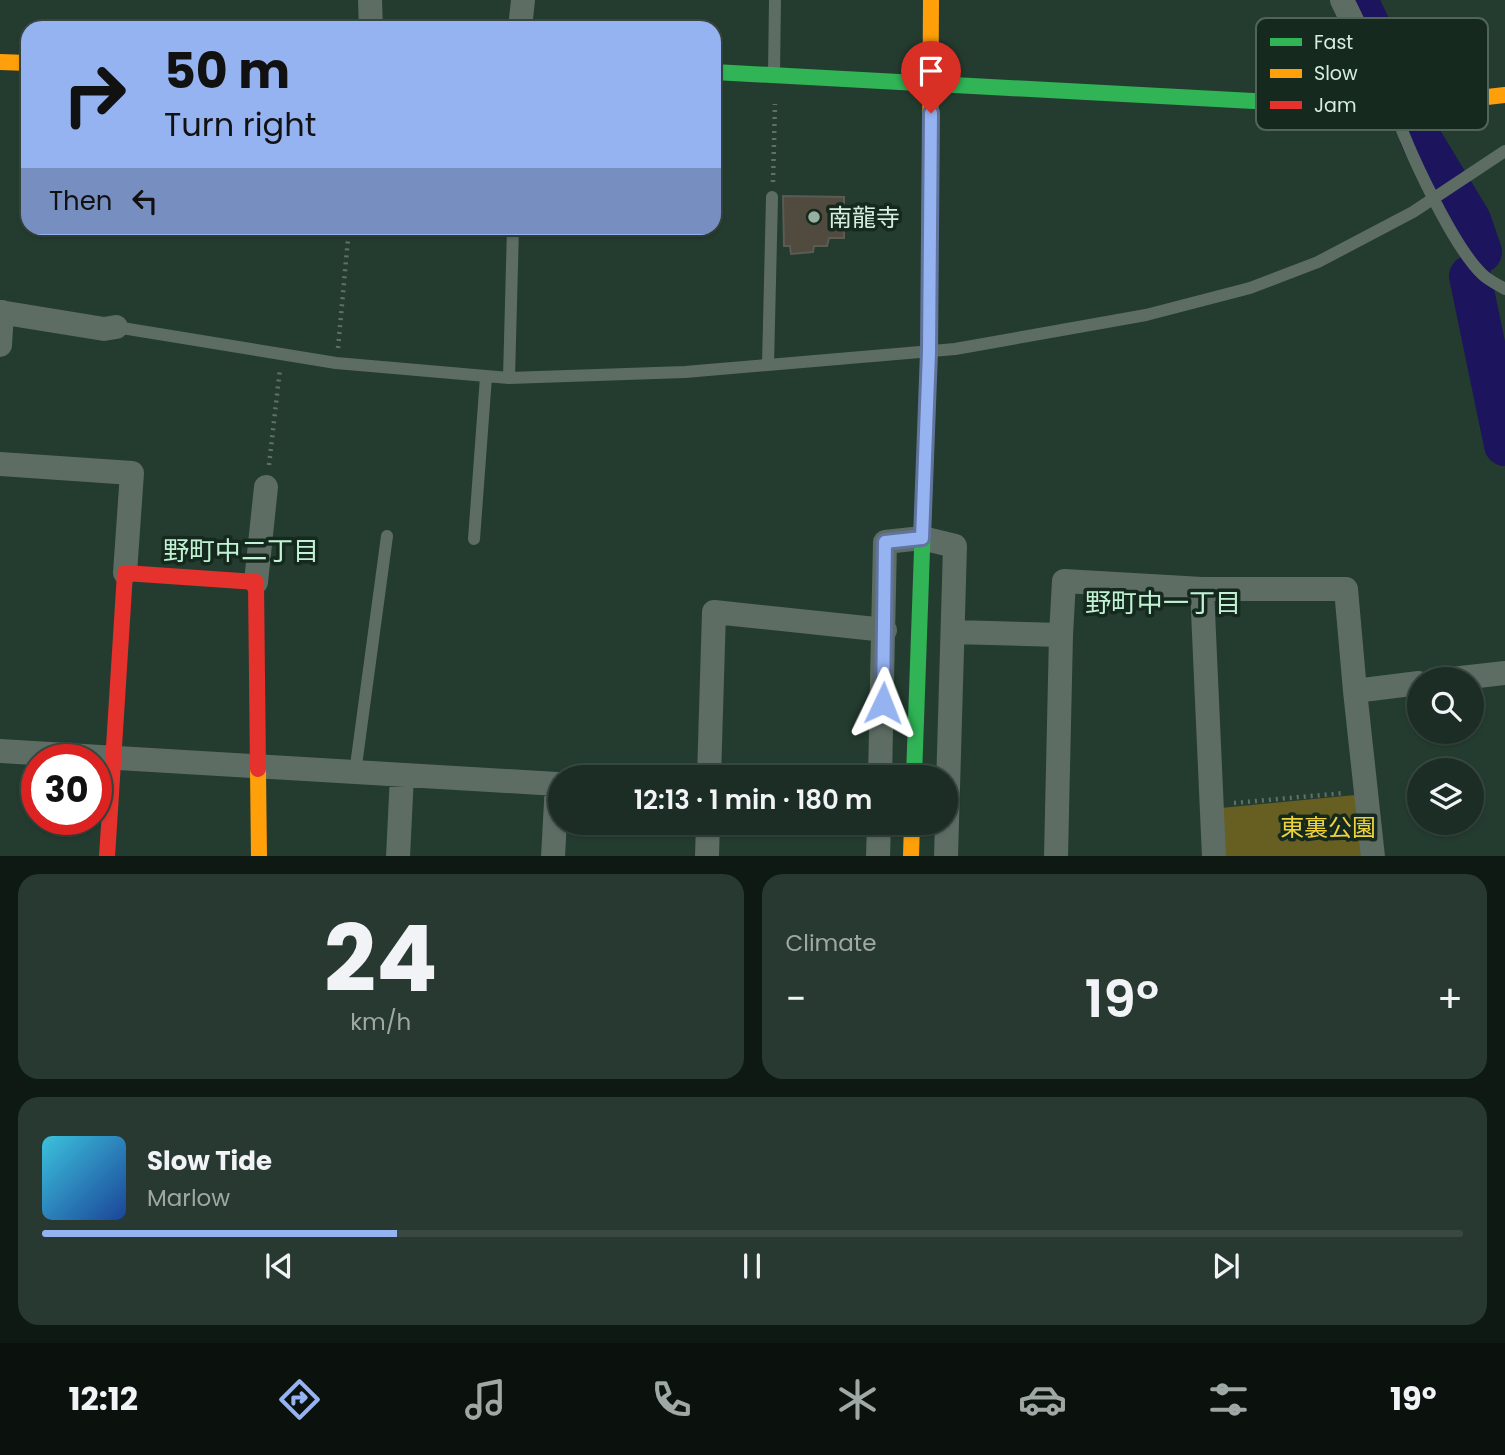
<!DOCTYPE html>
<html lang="en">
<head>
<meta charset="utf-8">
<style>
  :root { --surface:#1b2d24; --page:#283931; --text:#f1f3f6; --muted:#a0a8a6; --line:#394941; --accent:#95b2f1 }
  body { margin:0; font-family:Poppins,"Noto Sans JP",sans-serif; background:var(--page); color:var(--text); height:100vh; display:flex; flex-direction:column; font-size:26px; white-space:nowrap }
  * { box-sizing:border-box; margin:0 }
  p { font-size:23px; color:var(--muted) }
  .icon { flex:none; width:38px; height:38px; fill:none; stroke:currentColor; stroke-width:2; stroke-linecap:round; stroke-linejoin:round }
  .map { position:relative; height:856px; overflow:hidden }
  .sheet { display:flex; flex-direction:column; gap:18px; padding:18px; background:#0f1914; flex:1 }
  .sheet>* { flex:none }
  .top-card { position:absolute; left:21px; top:21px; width:700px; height:214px; border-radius:21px; box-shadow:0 2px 5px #0004,0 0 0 2px var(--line); background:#95b2f1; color:#111; overflow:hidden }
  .fabs { position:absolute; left:1407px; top:667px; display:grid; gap:14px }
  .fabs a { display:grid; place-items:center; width:77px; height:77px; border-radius:50%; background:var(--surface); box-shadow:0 2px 5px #0004,0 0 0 2px var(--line); font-size:35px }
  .speed { position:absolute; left:21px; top:744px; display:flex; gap:14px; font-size:35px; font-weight:700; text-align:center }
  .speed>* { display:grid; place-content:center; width:91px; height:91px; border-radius:50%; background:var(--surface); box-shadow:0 2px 5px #0004,0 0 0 2px var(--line); line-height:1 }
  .speed .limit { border:10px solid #d22; background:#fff; color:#111 }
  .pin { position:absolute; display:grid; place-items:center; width:60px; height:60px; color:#fff; margin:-72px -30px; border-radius:50% 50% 50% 0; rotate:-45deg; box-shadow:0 0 7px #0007 }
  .pin .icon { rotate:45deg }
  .me { position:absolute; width:77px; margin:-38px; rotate:2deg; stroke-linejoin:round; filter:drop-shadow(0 0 5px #0008) }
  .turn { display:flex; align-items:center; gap:24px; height:147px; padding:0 28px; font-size:32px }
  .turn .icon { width:91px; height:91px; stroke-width:2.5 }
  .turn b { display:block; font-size:49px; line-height:60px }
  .then { display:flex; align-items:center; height:66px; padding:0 28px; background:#0003; gap:14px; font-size:26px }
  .big { font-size:52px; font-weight:600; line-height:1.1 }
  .sheet .tile { flex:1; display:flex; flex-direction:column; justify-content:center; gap:10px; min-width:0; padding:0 24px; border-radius:21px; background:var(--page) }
  .sheet .dial { align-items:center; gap:0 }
  .dial b { font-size:91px; line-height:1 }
  .song { display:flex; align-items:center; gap:21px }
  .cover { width:84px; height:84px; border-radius:10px; background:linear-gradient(135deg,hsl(190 70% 55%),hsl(220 70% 35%)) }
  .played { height:7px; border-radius:4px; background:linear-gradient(90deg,var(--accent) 25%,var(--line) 25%) }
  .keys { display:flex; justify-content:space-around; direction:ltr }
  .heat { display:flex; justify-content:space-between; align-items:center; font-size:38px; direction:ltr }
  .sheet .tiles { flex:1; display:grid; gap:18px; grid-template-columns:1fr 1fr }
  .tile:last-child { grid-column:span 2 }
  .trip { position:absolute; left:548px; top:765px; width:410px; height:70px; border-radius:35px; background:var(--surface); box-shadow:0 2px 5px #0004,0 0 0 2px var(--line); font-weight:600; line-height:70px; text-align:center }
  .menu { display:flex; height:112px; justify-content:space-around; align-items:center; background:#0b120e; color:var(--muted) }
  .menu .icon { width:49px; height:49px }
  .menu .current { color:var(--accent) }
  .menu b { font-size:32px; color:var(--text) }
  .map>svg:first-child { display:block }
  .green { fill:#675f22 }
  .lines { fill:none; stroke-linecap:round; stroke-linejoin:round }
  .river { stroke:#1c145c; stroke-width:42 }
  .building { fill:#514a3e; stroke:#5a5b53; stroke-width:2 }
  .path { stroke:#607067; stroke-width:4.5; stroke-dasharray:2 5; stroke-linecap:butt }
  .lane { stroke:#5d6d64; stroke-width:12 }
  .street { stroke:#5d6d64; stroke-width:24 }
  .fast { stroke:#30b455; stroke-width:16 }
  .slow { stroke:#ff9f0a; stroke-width:16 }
  .jam { stroke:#e5322d; stroke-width:16 }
  .route-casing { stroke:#61749d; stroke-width:18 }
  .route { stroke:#95b2f1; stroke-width:12 }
  .poi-dot { fill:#98b0a2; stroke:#16291e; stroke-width:2.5 }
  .labels { text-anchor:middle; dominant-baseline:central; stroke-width:7; stroke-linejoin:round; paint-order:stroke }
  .poi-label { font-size:24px; fill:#d6eedf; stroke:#16291e; text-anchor:start }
  .park-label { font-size:24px; fill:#efd33c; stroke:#16291e }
  .neighbourhood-label { font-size:26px; fill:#c1f2d4; stroke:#16291e }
  .key { fill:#16291e; stroke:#506458; stroke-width:2 }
  .key-label { font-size:19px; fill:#d6eedf }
</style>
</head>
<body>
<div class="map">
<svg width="1505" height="857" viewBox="0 0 1505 857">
  <rect width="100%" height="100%" fill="#243c30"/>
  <path class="green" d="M1355 795 1362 856H1224L1221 808Z"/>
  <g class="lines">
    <path class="river" d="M1357 0 1390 70
      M1421 139 1470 220 1481 252
      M1470 276 1505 445"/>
  </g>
  <path class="building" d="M783 196 844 197V238H829L827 246H814L813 252 791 254 790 246H784Z"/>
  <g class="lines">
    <path class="path" d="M773 182 775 104
      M338 348 349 228
      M269 465 280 369
      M1234 803 1344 793"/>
    <path class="lane" d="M774 73 775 0
      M1393 105C1406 146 1452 245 1482 274 1488 280 1498 285 1505 289
      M116 327 336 363 509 378 685 372 955 349 1146 315 1250 288 1318 262 1413 212 1505 151
      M768 365 772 197
      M509 378 513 228
      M474 539 486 377
      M355 773 387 536"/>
    <path class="street" d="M370 0 371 28
      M1342 0 1392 103
      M520 28 523 0
      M0 312 104 329 116 327
      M0 345 2 312
      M0 464 132 473 125 573
      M256 582 266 487
      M1202 589 1214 857
      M953 632 1061 635 1056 857
      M1061 635 1064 581 1202 589H1346L1355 691 1419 683
      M1452 679 1505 673
      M1355 691 1373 857
      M0 751 557 784 553 857
      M709 777 714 612 885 630
      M880 777 885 542 922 538 955 546 946 857
      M398 857 402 775
      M707 857 708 822
      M878 857 879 822"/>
    <path class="fast" d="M714 72 1289 103
      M914 777 929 352 930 173"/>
    <path class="slow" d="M0 62 28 63
      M1289 103H1435L1505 95
      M930 173 931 0
      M258 769 259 857
      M911 857 912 822"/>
    <path class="jam" d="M107 857 125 573 256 582 258 769"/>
  </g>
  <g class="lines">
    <defs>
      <path id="route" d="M883 703 885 542 922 538 929 352 931 113"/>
    </defs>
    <use href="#route" class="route-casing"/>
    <use href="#route" class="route"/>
  </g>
  <circle class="poi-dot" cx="814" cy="217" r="7"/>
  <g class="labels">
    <g class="poi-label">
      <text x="828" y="217">南龍寺</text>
    </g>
    <g class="park-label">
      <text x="1328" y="827">東裏公園</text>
    </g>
    <g class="neighbourhood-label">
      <text x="241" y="551">野町中二丁目</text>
      <text x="1163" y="603">野町中一丁目</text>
    </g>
  </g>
  <rect x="1256" y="18" width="232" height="112" rx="10" class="key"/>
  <rect x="1270" y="38" width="32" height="8" fill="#30b455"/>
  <rect x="1270" y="69" width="32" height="9" fill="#ff9f0a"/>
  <rect x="1270" y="101" width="32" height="8" fill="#e5322d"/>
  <g class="key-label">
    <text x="1314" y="49">Fast</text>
    <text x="1314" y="80">Slow</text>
    <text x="1314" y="112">Jam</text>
  </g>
</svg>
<div class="fabs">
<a><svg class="icon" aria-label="search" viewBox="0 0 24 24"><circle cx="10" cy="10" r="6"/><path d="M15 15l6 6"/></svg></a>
<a><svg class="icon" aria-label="layers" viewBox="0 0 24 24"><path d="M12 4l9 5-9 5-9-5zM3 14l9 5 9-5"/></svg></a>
</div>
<div class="speed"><div class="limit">30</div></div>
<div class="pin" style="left:931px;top:113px;background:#d93025"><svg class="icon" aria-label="arrive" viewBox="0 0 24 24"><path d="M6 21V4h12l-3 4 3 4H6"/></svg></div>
<svg class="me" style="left:883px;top:703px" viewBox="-20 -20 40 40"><path d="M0-17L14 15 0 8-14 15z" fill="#95b2f1" stroke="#fff" stroke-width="4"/></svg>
<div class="trip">12:13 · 1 min · 180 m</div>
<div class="top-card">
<div class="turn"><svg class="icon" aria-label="right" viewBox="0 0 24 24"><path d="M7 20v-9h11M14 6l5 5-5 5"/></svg><div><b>50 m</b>Turn right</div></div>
<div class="then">Then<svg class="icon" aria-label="left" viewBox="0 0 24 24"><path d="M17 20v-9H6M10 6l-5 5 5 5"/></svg></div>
</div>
</div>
<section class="sheet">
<div class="tiles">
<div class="tile dial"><b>24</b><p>km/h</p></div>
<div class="tile"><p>Climate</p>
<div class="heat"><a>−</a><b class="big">19°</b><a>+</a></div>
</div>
<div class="tile">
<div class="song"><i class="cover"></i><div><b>Slow Tide</b><p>Marlow</p></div></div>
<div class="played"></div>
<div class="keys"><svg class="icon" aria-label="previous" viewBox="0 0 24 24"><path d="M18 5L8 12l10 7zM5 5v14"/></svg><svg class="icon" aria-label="pause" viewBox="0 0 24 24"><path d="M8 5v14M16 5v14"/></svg><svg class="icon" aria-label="next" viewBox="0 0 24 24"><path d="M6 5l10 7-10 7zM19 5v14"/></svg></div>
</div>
</div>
</section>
<nav class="menu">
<b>12:12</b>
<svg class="icon current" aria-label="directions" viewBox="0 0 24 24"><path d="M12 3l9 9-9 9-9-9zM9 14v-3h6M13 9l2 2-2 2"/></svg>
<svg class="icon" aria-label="music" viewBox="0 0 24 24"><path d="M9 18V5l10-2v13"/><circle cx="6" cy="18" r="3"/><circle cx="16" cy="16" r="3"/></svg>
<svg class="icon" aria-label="phone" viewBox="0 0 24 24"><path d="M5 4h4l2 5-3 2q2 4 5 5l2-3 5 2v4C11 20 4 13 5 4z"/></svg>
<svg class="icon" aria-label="climate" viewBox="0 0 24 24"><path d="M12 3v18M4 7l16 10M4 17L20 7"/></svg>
<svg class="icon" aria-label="car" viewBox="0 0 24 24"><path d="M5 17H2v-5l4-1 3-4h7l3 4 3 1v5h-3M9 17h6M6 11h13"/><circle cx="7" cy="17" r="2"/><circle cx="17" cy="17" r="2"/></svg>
<svg class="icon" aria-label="filters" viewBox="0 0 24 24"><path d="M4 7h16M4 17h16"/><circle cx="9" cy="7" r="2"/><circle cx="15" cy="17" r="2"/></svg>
<b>19°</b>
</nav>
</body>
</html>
